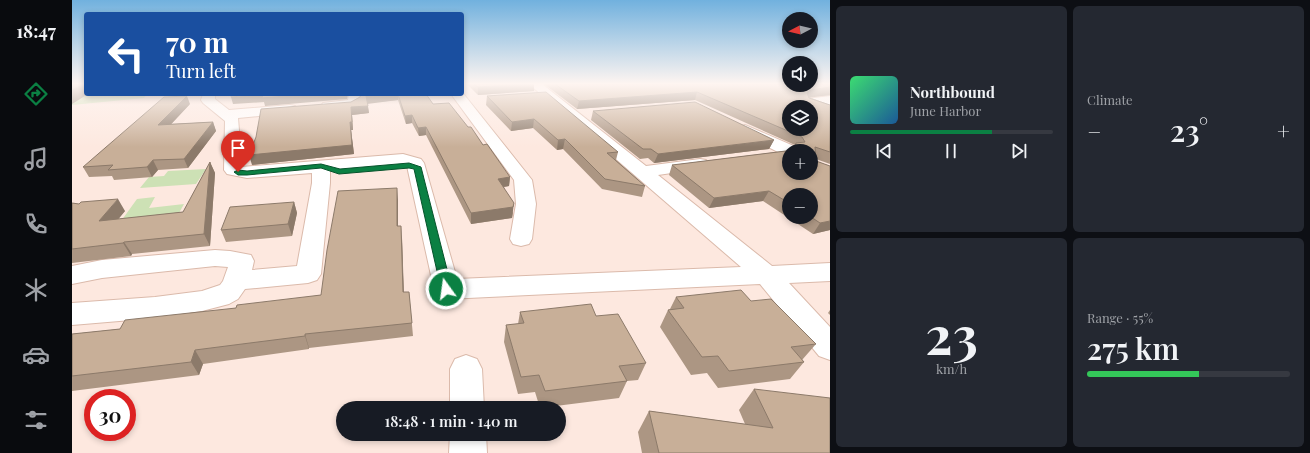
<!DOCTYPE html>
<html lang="en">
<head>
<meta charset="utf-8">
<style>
  :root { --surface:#171b24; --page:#242831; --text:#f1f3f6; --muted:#9ea1a6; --line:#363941; --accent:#0b8043 }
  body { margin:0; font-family:"Playfair Display",serif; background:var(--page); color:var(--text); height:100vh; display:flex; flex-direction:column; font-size:15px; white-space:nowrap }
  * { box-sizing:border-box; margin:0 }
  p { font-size:13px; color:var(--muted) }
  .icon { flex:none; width:22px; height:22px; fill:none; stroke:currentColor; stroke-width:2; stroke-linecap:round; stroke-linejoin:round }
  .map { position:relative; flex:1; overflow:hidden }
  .details { display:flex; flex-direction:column; gap:6px; padding:6px; background:#0d0f14; width:480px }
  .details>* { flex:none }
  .hud { position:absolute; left:12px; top:12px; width:380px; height:84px; border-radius:4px; box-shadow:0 2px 6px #0003; background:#1a4fa0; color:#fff; overflow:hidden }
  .needle { width:26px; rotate:263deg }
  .tools { position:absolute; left:710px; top:12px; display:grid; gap:8px }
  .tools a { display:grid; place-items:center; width:36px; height:36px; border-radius:50%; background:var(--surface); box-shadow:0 2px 6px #0003; font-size:20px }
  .speed { position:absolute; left:12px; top:389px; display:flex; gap:8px; font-size:20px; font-weight:700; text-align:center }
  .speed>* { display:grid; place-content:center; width:52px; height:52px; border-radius:50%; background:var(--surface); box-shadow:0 2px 6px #0003; line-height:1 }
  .speed .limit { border:6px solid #d22; background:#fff; color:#111 }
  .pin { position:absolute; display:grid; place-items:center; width:34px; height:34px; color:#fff; margin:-41px -17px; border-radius:50% 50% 50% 0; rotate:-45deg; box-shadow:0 0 4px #0007 }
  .pin .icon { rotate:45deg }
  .me { position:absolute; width:44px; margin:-22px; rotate:346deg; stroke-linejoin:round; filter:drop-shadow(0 0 3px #0008) }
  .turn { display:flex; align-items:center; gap:14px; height:84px; padding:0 16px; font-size:18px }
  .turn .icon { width:52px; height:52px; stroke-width:2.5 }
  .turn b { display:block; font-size:28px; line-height:34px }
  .big { font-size:30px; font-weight:600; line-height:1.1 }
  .details .card { flex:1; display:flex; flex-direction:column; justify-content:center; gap:6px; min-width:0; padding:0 14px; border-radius:6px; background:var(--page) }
  .details .dial { align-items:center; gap:0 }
  .dial b { font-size:52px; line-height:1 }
  .song { display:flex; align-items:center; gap:12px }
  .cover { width:48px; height:48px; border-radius:6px; background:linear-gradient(135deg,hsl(140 70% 55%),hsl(210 70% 35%)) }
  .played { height:4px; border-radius:2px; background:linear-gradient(90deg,var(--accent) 70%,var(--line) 70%) }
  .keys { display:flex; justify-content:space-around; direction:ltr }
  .heat { display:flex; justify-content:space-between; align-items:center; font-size:22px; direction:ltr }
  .charge { height:6px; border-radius:3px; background:linear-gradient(90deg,#34c759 55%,var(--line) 0) }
  .details .tiles { flex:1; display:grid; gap:6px; grid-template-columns:repeat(2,1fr) }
  .trip { position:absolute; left:264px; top:401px; width:230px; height:40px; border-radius:20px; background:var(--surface); box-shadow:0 2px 6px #0003; font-weight:600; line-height:40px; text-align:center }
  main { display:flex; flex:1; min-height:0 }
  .menu { display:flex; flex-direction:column; width:72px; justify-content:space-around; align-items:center; background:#090b0e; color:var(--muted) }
  .menu .icon { width:28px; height:28px }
  .menu .active { color:var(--accent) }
  .menu b { font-size:18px; color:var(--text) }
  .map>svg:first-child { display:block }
  .green { fill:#cde1b5 }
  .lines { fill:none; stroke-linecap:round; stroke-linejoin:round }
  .minor-casing { stroke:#dbbaab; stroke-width:2 }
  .minor { fill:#fff; fill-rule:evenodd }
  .wall { fill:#ac9683; fill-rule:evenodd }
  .shaded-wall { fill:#8c7a6a }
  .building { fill:#c8af98; stroke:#8c7a6a; fill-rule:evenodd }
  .route { fill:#0b8043; stroke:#07532c }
</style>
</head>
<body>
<main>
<nav class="menu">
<b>18:47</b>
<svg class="icon active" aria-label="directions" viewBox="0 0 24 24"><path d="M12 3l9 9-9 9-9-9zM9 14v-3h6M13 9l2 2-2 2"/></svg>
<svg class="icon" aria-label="music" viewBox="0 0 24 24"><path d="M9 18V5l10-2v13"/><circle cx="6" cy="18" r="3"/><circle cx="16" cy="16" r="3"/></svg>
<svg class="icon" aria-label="phone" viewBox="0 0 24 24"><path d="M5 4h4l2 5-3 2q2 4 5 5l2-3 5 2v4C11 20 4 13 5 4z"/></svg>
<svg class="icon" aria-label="climate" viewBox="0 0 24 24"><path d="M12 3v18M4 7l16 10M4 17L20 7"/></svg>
<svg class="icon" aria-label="car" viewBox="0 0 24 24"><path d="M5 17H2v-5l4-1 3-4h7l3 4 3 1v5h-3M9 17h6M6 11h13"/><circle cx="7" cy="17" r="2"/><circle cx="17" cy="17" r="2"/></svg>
<svg class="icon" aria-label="filters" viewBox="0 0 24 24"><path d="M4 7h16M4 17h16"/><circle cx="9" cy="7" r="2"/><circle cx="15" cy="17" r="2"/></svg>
</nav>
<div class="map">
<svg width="758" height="453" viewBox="0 0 758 453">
  <rect width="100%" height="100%" fill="#fde8df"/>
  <path class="green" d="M23 94H75L72 98 0 105V100L5 96Z
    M134 169 124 184 68 188 77 177 92 176 96 171Z
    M83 197 77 208 112 204 102 222 44 228 65 199Z"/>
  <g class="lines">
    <defs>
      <path id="minor" d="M457 84H470L574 166 628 159 634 160 637 164 634 168 586 175 700 266 758 263V281L717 283 758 327V360L747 356 688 284 375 299 366 296 362 289 335 166 330 164 258 171V183L249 274 245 280 236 283 173 289 166 299 157 304 130 311 83 318 0 325V303L83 297 130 291 148 285 151 281 156 267 143 266 30 278 0 284V266L30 260 143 250 158 251 179 255 182 261 180 270 225 266 240 183V173L175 178 155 174 152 170 153 121 131 103 129 100 131 94H143V99L157 110 218 105 223 106 225 109 223 112 218 113 166 118 170 167 331 154 349 159 352 163 385 279 669 267Z
        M390 92 460 180 464 204 460 239 457 244 449 246 441 244 438 239 444 204 442 180 379 94H390Z
        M277 94H289L290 103 288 106 256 110 251 109 249 106 251 103 276 100Z
        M758 96V104H756L758 105V114L734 105 732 102 734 99Z
        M673 125 724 147 726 151H717V156L712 155 668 133 665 130 668 127Z
        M394 355 405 359 410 369 412 408H378V369L383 359Z
        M378 434H414L415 453H377Z"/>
    </defs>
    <use href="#minor" class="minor-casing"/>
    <use href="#minor" class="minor"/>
  </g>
  <path class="wall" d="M395 84H462V91L406 95Z
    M472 84H758V95L737 97 758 105V164L744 159V161L758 166V230L741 234 691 201 637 208 597 175 600 165 720 150 723 145 623 100 505 109ZM717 195 739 217H717Z
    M289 94H354L361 104 396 127 438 177 437 186 432 187 441 213 440 218 399 224 354 135 347 136 340 123 334 124 326 100 295 103 297 113 280 115 281 130H279L282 154 180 165 279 102 288 97Z
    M415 96 546 152 544 160 573 186 570 197 530 189 491 149 485 150 461 128 439 131 414 105Z
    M118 104 99 124 141 122 144 131 116 168 86 170 80 177 42 180 40 176 17 177 11 167Z
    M521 111 702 140 697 149 582 163 576 158 568 159 519 120Z
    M138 162 143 173 138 246 60 254 59 256 0 263V203L53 211 46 219 111 212Z
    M326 200V226L330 238 332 292H337L341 336 237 348V349L131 364 127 375 0 391V334L48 329 164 308 249 295Z
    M222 202 225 213 220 236 154 242 149 230Z
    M604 297 679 301 744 344 730 360 732 362 718 379 646 388 635 373 619 375 588 327 596 310 598 309Z
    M758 310V315L756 313Z
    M448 312 524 316 574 363 566 380 555 381 547 398 468 408 463 392 446 394 432 342 434 325 446 324Z
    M682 389 758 453H570L566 432 577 411 673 424 667 410Z"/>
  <path class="shaded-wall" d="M12 84H14V94H16L0 104V90Z
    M453 84H462V91L406 95V87Z
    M758 87V95L734 98 735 93 738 90Z
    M625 92 623 100 505 109 507 101Z
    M191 94H276L275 99 193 106 192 102 161 104 159 97Z
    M314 94H326V100L295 104 294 96Z
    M115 96 118 104 90 134 86 125Z
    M296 106 297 113 280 115 281 130H279L282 154 180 165 177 155 278 122 279 107Z
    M340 115V123L334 124 333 116Z
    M462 119 461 128 439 131 440 122Z
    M141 122 144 131 116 168 112 159Z
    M354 127V135L347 136 346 128Z
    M493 139 491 149 485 150 486 140Z
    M702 140 697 149 582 163 586 154Z
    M81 160 86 170 80 177 75 167Z
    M138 162 143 173 138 246 132 234Z
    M438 177 437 186 425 188 426 179Z
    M325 188 326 200V238L325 226Z
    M697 191 691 201 637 208 642 198Z
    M46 199 53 211 35 233 27 221Z
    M222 202 225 213 220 236 216 224Z
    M442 203 440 218 399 224V213Z
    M758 221V230L741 234 748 223Z
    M329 226 330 238 332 306 331 292Z
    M52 242 60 254 59 256 51 243Z
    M233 334 237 348V349L233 336Z
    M123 350 131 364 127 375 119 362Z"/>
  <path class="building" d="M0 84H12L0 90Z
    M402 84H453L406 87Z
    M483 84H717V85H739V84H758V87L738 90 735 93 737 98 758 105V152L743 147 744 161 758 166V221L748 223 739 217V195H717V203L697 191 642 198 600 165 722 150 724 143 733 142 730 137 625 92 507 101ZM717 107H739V129H717ZM717 151H739V173H717Z
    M474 92 546 152 535 153 573 186 533 179 493 139 486 140 462 119 440 122 415 96Z
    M160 94H238L190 98 191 94 159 97Z
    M289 94H314L294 96 296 106 279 107 280 122H278L280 145 177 155 184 137 189 109 279 102 288 97Z
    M326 94H354L361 104 377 103 396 127H399L411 145 415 144 438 177 426 179 442 203 441 207 399 213 354 127 346 128 340 115 333 116Z
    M115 96 86 125 141 122 112 159 81 160 75 167 36 170 41 165 11 167 92 97Z
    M623 102 702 140 586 154 579 149H571L521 111Z
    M138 162 132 234 52 242 51 243 0 249V203L7 204 9 202 46 199 27 221 111 212Z
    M325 188V226H329L331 292H337L340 323 233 334V336L123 350 119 362 0 376V334L48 329 53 320 164 308 165 305 249 295 255 250 266 191Z
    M222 202 216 224 149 230 158 207Z
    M669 290 679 301 699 299 744 344 719 347 732 362 657 371 646 356 630 357 596 310 612 308 604 297Z
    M519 304 524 316 546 314 574 363 547 366 555 381 473 391 467 375 449 377 434 325 452 323 448 312Z
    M682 389 758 398V453H587L577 411 701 428Z"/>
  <linearGradient id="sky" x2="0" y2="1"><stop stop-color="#71b1de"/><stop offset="0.57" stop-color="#fef5f1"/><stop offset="1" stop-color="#fef5f1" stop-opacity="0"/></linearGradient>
  <rect width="758" height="147" fill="url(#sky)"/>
  <path class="route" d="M337 163 349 167 380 289 378 292H371L369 289 342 169 337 168 267 174 249 168 175 175H166L162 172 166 170 175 171 249 164 268 169Z"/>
</svg>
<div class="tools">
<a><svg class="needle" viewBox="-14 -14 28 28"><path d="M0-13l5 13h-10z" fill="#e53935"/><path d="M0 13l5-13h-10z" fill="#9ea1a6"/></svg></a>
<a><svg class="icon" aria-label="sound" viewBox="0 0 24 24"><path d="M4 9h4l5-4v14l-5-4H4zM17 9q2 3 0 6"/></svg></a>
<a><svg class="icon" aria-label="layers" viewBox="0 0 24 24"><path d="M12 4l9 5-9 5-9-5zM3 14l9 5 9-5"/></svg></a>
<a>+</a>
<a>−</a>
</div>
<div class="speed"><div class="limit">30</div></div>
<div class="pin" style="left:166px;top:172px;background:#d93025"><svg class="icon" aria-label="arrive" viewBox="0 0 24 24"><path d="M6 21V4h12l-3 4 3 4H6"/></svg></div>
<svg class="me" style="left:374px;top:289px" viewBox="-20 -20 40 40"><circle r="17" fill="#0b8043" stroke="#fff" stroke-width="3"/><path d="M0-11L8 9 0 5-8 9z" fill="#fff"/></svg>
<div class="trip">18:48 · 1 min · 140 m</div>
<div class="hud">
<div class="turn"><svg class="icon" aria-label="left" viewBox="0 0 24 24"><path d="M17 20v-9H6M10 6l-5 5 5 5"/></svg><div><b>70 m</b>Turn left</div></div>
</div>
</div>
<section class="details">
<div class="tiles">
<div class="card">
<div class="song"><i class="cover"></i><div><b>Northbound</b><p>June Harbor</p></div></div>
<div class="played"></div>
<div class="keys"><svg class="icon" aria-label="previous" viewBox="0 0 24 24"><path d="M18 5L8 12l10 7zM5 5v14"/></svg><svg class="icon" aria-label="pause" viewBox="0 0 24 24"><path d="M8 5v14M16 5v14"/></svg><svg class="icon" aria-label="next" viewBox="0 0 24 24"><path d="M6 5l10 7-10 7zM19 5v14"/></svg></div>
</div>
<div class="card"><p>Climate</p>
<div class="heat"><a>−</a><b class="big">23°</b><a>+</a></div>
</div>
<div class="card dial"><b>23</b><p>km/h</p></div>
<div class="card"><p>Range · 55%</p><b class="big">275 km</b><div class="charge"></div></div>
</div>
</section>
</main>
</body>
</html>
